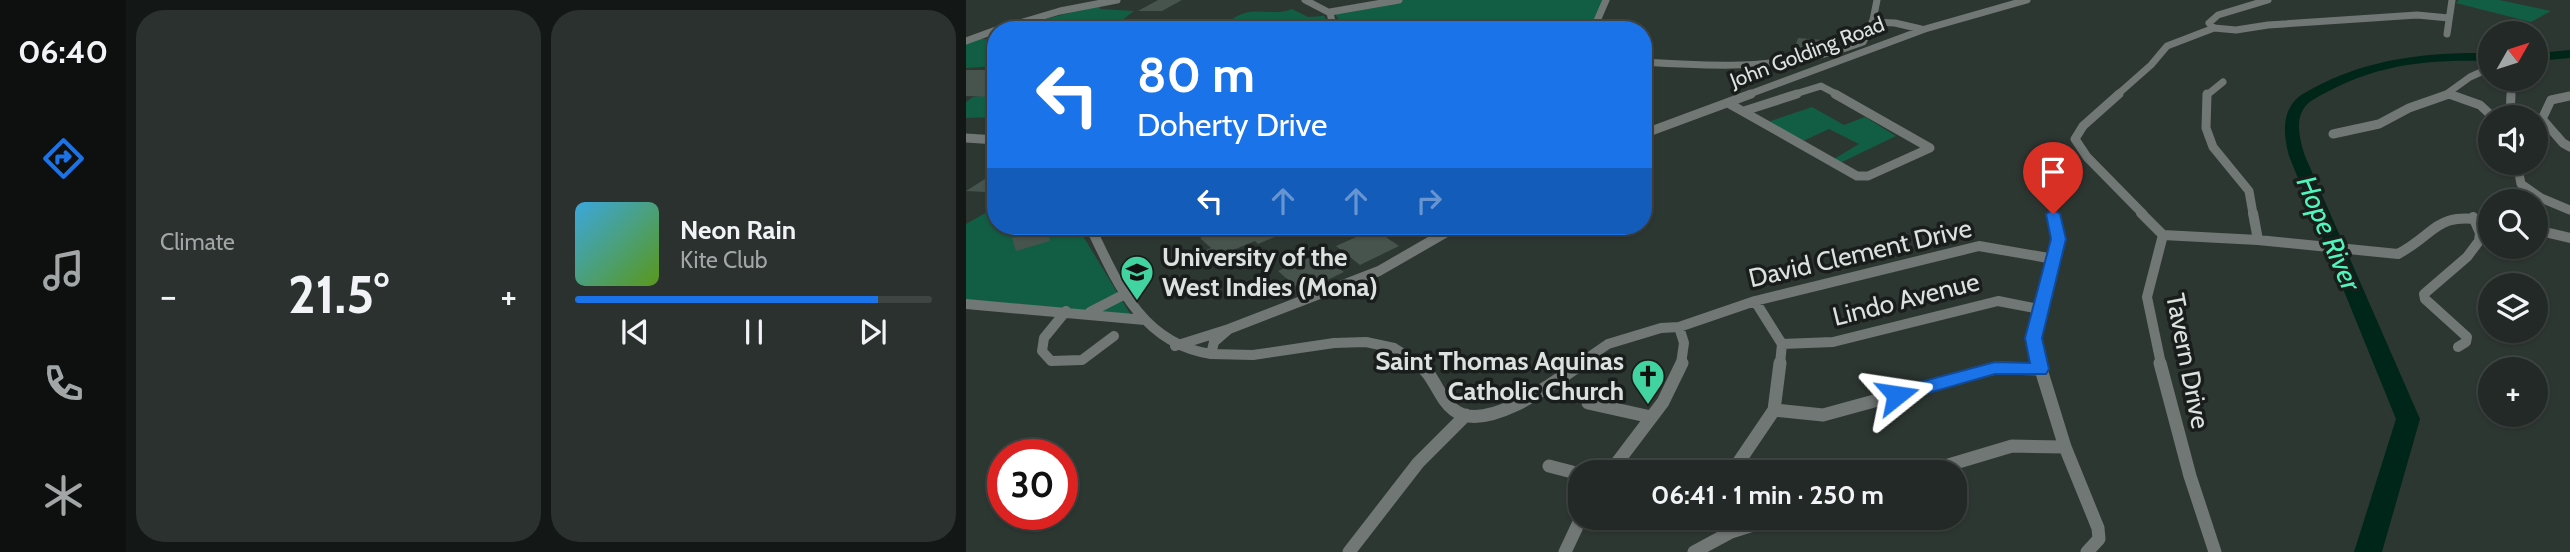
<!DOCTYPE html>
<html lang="en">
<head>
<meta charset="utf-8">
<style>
  :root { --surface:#222926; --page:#2a312e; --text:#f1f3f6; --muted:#a2a6a7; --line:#3f4543; --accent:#1a73e8 }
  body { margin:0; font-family:Cabin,sans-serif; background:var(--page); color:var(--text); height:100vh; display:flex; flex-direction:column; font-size:26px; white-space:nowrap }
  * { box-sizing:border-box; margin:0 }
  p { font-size:23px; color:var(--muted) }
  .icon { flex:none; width:38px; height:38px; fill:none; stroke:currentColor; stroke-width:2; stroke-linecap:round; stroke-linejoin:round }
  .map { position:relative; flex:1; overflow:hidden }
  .details { display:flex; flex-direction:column; gap:10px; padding:10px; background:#131715; width:840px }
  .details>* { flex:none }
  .banner { position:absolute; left:21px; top:21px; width:665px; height:214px; border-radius:28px; box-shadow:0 2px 5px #0004,0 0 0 2px var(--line); background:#1a73e8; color:#fff; overflow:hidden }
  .needle { width:46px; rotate:51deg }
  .fabs { position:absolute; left:1512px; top:21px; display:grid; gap:14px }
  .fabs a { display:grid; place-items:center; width:70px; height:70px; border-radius:50%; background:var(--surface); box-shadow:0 2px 5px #0004,0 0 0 2px var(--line); font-size:35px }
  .speed { position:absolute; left:21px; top:439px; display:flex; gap:14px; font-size:35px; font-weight:700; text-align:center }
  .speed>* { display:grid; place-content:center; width:91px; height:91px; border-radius:50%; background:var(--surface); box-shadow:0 2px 5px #0004,0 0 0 2px var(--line); line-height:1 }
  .speed .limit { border:10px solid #d22; background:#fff; color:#111 }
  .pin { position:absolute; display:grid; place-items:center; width:60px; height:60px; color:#fff; margin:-72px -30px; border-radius:50% 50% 50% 0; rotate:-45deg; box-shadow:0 0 7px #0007 }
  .pin .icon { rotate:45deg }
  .me { position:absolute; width:77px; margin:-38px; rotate:75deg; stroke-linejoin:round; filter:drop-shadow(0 0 5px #0008) }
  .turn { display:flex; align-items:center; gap:24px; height:147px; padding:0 35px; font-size:32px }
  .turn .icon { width:91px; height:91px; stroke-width:2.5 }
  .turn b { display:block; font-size:49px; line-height:60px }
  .lanes { display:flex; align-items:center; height:66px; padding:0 35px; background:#0003; justify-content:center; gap:35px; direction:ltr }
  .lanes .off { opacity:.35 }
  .big { font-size:52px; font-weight:700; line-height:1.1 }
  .details .widget { flex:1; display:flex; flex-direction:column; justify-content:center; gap:10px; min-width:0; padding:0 24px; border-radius:28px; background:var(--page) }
  .song { display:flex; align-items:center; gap:21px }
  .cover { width:84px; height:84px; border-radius:10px; background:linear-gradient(135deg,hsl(200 70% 55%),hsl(90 70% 35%)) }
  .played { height:7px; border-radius:4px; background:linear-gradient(90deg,var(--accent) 85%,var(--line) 85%) }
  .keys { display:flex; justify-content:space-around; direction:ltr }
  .heat { display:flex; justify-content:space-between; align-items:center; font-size:38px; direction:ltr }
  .details .tiles { flex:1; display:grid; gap:10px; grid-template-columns:repeat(2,1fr) }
  .trip { position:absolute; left:602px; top:460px; width:399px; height:70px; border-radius:28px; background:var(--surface); box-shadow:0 2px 5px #0004,0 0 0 2px var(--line); font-weight:700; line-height:70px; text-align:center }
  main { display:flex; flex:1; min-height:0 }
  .menu { display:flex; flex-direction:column; width:126px; justify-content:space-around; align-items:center; background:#0e100f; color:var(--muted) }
  .menu .icon { width:49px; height:49px }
  .menu .on { color:var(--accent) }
  .menu b { font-size:32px; color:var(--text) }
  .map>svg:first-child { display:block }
  .green { fill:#125e45 }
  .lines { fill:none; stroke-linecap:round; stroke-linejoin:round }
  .river { fill:#002619; fill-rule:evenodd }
  .building { fill:#47534d }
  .minor-far3 { stroke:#717774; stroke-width:7 }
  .minor-far2 { stroke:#717774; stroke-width:9 }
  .minor-far1 { stroke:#717774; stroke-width:10 }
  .minor { stroke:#717774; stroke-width:13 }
  .route { fill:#1a73e8; stroke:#114b97; stroke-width:2 }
  .labels { text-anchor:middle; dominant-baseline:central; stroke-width:7; stroke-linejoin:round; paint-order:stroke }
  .far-street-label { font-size:21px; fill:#dbe2df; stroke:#191d1b }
  .street-label { font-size:26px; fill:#dbe2df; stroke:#191d1b }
  .poi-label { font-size:26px; font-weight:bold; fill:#dbe2df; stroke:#191d1b; text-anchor:start }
  .water-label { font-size:28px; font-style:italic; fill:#50f5bc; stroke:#191d1b }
</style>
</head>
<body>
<main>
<nav class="menu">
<b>06:40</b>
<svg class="icon on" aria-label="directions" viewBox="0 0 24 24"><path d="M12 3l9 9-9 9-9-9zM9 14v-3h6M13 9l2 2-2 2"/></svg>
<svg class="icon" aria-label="music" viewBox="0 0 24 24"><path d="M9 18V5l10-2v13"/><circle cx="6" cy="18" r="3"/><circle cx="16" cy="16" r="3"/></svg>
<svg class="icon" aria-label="phone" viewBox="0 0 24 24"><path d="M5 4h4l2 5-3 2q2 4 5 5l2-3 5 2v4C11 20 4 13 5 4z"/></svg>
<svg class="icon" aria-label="climate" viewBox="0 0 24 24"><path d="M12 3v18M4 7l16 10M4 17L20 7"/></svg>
</nav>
<section class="details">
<div class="tiles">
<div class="widget"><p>Climate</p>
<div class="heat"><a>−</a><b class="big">21.5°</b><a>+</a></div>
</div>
<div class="widget">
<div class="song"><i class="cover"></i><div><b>Neon Rain</b><p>Kite Club</p></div></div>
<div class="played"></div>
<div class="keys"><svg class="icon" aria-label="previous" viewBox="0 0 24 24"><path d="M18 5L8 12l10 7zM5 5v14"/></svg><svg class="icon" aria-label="pause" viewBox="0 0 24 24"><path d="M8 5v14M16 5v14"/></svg><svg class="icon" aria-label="next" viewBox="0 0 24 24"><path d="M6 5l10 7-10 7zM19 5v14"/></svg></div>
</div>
</div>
</section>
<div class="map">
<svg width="1604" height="552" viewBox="0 0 1604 552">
  <rect width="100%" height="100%" fill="#2d3732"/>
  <path class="green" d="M438 0H638L626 30H374L375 22 367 12Z
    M1493 0H1533L1585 11 1565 22 1490 3Z
    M134 5V9L168 11 155 21 143 22 127 30H37Z
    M326 9 342 17 358 16 365 27 363 30H242L246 26C262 26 263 19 276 14 292 8 310 16 326 9Z
    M10 39H30V66L0 68V44Z
    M30 94V117L0 118V102L7 97Z
    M846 107 878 125 899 117 930 136 876 162 868 159 893 144 863 129 837 141 802 122Z
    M30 207V226H111L166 317 0 302V224Z"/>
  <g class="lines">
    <path class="river" d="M1604 50V58L1570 61V53Z
      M1524 53V61C1456 59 1404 65 1345 101 1327 114 1333 137 1339 156L1454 419 1416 552H1388L1430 419 1323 156C1317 134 1315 110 1335 95 1395 59 1456 52 1524 53Z"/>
  </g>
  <path class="building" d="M192 0H216L196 11H172Z
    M832 38 871 41 870 45 853 49 829 47Z
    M0 70H30V97L0 96Z
    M30 172V184L19 192 0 191Z
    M252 226H298L311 236 292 244 289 241 248 258 240 250 245 248 234 238 256 229Z
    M80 228 84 241 50 251 46 238Z
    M408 229 433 246 394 265 370 246Z
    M353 253 378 272 336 292 312 271Z"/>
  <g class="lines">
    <path class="minor-far3" d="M339 0 364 13 368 30
      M364 12 433 0
      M906 22 929 23 955 29
      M1248 28 1243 23 1252 15 1302 0
      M30 30 94 11 151 0
      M627 30 640 0
      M1481 34 1486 0
      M0 41 30 30
      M677 62C753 67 825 70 897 42L906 25 911 0
      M1543 79 1546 83 1545 95
      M1483 94 1487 95
      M781 95 959 29 1061 0
      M826 95 855 86 872 95
      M1151 95 1185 65 1201 46 1248 28 1270 30 1302 25 1451 15 1483 18
      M1241 95 1257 82
      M1479 95 1504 77 1524 68"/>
    <path class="minor-far2" d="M1153 94 1117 126 1109 139 1121 157 1177 214
      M1241 94 1240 128 1247 147 1283 191 1287 214
      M1483 94 1514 105 1527 117
      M762 103 891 176H902L964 148 869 94
      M778 111 831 94
      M1544 117 1545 94
      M1576 119 1597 143 1604 147
      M1570 124 1576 119 1585 100 1604 96
      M677 134 785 94
      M1367 134 1413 124 1443 108 1483 94
      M0 138 30 140
      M1551 163 1555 184 1575 198 1604 210"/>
    <path class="minor-far1" d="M1175 213 1197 235
      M1287 213 1292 240
      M124 226C151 283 176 344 245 354
      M1570 230 1604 238
      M1197 235 1292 240 1432 254C1473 232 1468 211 1524 221
      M789 301 816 344 814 364
      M0 304 179 320
      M100 311 78 338 76 351 85 361 116 360 148 336
      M124 312 161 293
      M713 327 718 343 715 364
      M263 329 248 342 245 354 287 355 368 343 400 342 428 348 453 364
      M816 344 867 342 1032 301 1073 309
      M209 346 263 329 413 271 491 226
      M1492 347 1500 342 1501 337 1459 299 1458 294 1501 257 1513 241 1514 233 1507 217
      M613 364 642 344 695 328 713 327 789 301 1013 246 1088 259
      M1073 364 1067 338 1092 239 1087 214
      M1195 364 1181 297 1197 235"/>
    <path class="minor" d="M451 363C468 373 472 398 488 410 520 435 590 381 616 363
      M1073 363 1099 447 1132 528 1133 539 1121 552
      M1194 363 1224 476 1249 552
      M622 403 685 417
      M808 410 857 415 1029 368 1074 369
      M583 466 614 474
      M644 472 697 402 716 363
      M766 472 808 410 814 363
      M959 472 1046 446 1099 447
      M756 518 765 532
      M383 552 452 463 500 415
      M599 552 615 518
      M728 552 765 532 810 518"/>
  </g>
  <path class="route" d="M1087 210 1094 214 1100 239 1076 338 1083 369 1080 374H1029L931 402 924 400 922 395 924 390 1029 362 1064 363 1059 338 1085 239 1080 214Z"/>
  <defs>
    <symbol id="university-pin" viewBox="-11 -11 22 30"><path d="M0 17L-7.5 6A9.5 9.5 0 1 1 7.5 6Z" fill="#41d4a1" stroke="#191d1b"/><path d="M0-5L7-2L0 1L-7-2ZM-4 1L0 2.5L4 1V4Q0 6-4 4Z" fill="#111"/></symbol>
    <symbol id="church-pin" viewBox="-11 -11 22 30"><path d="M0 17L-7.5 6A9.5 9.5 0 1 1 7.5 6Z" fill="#41d4a1" stroke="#191d1b"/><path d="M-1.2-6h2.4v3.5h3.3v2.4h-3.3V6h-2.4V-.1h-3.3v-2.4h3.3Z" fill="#111"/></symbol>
  </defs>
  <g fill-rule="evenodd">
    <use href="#university-pin" x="152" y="253" width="38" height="52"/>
    <use href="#church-pin" x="663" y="357" width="38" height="52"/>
  </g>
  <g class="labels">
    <g class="far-street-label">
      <text transform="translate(841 52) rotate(-21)">John Golding Road</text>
    </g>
    <g class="street-label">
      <text transform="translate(894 253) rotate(-13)">David Clement Drive</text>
      <text transform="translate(940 299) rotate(-14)">Lindo Avenue</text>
      <text transform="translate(1222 361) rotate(79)">Tavern Drive</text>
    </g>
    <g class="poi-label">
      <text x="196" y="257">University of the<tspan x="196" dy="30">West Indies (Mona)</tspan></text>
      <text x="658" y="361" text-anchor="end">Saint Thomas Aquinas<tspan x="658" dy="30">Catholic Church</tspan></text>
    </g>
    <g class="water-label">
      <text transform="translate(1363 233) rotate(67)">Hope River</text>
    </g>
  </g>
</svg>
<div class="fabs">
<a><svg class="needle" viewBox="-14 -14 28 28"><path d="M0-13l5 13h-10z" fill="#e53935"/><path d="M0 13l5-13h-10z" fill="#a2a6a7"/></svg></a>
<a><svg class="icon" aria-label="sound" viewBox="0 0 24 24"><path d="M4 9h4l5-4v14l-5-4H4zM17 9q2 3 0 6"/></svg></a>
<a><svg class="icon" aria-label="search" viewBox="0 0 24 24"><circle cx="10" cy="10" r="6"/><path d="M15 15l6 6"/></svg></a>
<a><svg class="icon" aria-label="layers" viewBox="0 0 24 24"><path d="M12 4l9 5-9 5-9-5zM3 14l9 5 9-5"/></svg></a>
<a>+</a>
</div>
<div class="speed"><div class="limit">30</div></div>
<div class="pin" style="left:1087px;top:214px;background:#d93025"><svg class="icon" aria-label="arrive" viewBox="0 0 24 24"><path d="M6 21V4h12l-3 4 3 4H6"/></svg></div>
<svg class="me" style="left:931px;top:395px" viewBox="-20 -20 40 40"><path d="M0-17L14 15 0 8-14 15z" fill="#1a73e8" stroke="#fff" stroke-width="4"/></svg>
<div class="trip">06:41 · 1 min · 250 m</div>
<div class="banner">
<div class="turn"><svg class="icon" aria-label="left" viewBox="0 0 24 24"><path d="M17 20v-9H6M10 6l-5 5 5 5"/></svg><div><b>80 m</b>Doherty Drive</div></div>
<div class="lanes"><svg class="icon" aria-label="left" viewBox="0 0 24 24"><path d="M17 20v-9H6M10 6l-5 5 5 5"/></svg><svg class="icon off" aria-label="ahead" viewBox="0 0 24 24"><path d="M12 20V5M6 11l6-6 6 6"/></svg><svg class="icon off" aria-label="ahead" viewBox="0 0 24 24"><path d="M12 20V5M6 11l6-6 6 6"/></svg><svg class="icon off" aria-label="right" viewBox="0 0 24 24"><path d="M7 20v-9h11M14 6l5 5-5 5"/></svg></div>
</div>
</div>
</main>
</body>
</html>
